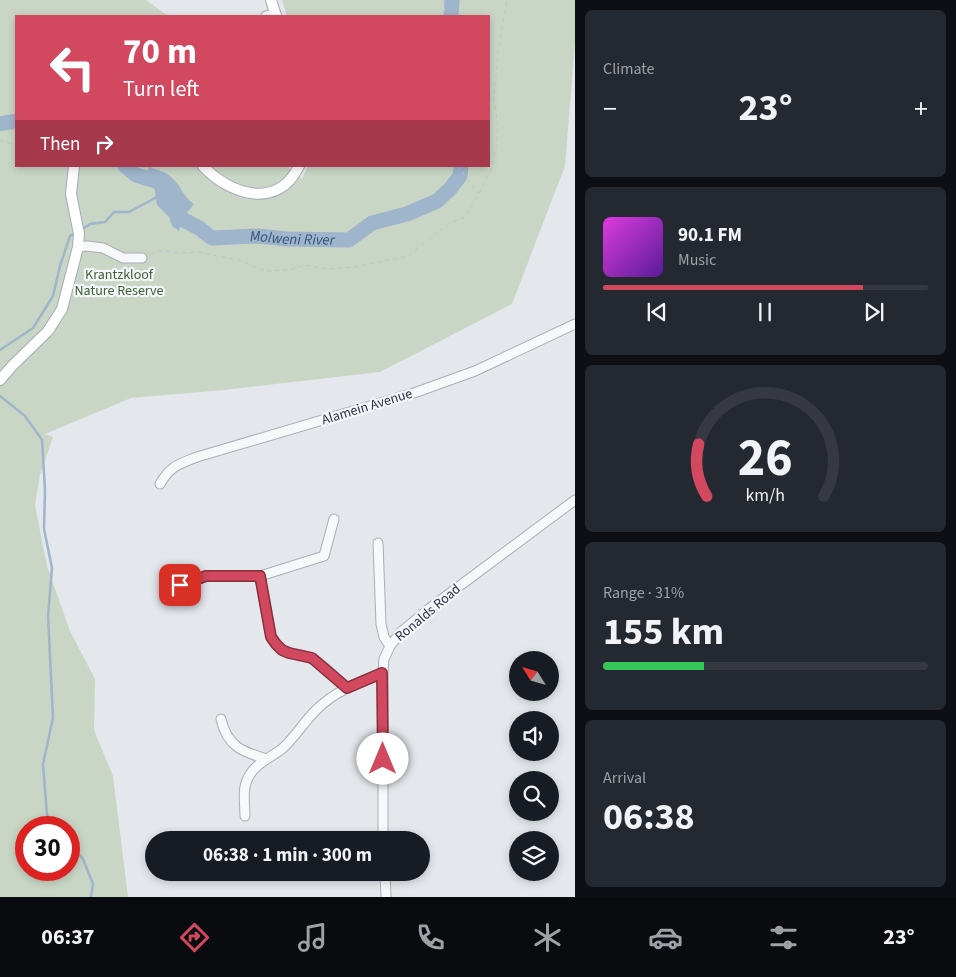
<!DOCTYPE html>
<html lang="en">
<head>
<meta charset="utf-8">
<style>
  :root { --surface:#171b24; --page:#242831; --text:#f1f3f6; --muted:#9ea1a6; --line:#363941; --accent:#d1485f }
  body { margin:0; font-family:"Source Sans 3",sans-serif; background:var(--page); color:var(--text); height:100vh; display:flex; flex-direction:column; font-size:19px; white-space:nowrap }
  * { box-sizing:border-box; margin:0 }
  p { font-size:16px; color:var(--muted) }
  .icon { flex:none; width:28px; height:28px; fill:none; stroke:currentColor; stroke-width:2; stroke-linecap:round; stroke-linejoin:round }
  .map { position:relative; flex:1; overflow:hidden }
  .side { display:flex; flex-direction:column; gap:10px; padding:10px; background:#0d0f14; width:381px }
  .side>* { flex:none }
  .top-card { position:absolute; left:15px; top:15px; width:475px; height:152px; border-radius:0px; box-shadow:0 2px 8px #0003; background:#d1485f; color:#fff; overflow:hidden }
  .needle { width:32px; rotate:307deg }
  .fabs { position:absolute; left:509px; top:651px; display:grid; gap:10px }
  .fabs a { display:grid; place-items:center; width:50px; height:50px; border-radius:50%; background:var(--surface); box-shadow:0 2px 8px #0003; font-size:25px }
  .speed { position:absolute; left:15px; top:816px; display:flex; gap:10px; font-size:25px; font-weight:700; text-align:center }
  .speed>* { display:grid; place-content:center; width:65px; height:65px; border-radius:50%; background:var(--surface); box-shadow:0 2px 8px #0003; line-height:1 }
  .speed .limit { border:8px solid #d22; background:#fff; color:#111 }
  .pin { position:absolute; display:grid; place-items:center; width:42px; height:42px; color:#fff; margin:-21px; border-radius:10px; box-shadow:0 2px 8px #0006 }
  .me { position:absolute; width:55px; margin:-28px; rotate:0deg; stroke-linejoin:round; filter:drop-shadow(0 0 4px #0008) }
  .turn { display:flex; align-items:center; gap:18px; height:105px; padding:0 25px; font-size:22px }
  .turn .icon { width:65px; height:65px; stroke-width:2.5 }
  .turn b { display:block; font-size:35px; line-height:42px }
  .then { display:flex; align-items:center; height:48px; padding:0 25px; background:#0003; gap:10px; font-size:19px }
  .big { font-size:38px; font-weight:700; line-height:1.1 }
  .side .card { flex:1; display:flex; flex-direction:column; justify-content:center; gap:8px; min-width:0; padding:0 18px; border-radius:8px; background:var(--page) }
  .side .dial { align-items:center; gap:0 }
  .dial svg { height:130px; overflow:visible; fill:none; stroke:var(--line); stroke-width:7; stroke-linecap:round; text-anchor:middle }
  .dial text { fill:var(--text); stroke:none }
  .song { display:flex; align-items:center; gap:15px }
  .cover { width:60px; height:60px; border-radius:8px; background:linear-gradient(135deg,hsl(300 70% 55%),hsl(270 70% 35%)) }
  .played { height:5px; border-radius:2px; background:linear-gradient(90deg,var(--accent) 80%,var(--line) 80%) }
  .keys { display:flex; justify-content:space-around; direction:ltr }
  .heat { display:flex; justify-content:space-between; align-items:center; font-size:28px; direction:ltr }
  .charge { height:8px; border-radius:4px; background:linear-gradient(90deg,#34c759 31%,var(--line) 0) }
  .trip { position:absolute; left:145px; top:831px; width:285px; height:50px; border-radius:25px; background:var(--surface); box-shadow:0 2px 8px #0003; font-weight:700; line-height:50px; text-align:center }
  .menu { display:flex; height:80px; justify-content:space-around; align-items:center; background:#090b0e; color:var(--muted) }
  .menu .icon { width:35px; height:35px }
  .menu .active { color:var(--accent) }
  .menu b { font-size:22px; color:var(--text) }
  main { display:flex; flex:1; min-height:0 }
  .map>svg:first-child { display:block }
  .green { fill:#c9d6c5; fill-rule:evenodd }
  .water { fill:#9eb5cc }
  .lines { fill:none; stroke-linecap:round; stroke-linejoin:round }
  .stream { stroke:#9eb5cc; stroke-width:2.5 }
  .river { stroke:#9eb5cc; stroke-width:15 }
  .minor-casing { stroke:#a9aeb7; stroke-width:11 }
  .major-casing { stroke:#a3abb8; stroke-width:12 }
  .path { stroke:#c2c5cb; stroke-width:1; stroke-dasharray:4 4; stroke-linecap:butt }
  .minor { stroke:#f7f8fa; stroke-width:9 }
  .major { stroke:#fff; stroke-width:10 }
  .route-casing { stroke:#882f3e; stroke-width:12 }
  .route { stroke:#d1485f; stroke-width:9 }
  .labels { text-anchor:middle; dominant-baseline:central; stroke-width:4.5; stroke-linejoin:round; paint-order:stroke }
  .park-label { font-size:14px; fill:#406138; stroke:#f4f6f9 }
  .street-label { font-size:14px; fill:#2b3545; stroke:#f4f6f9 }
  .water-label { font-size:15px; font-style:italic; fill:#34547a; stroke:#f4f6f9 }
</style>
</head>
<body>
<main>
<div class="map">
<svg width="575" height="897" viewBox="0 0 575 897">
  <rect width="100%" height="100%" fill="#e4e7ec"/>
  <path class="green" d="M0 0H146L168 16H16V166H287L302 179 308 166H489V16H287L282 0H575V43L565 166 512 304 380 372 224 390 131 398 45 434 53 437 40 475 35 505 47 566 70 631 95 679 94 730 113 776 128 897H0ZM26 828H69V870H26Z"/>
  <path class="water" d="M149 167C157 170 165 171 171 177 181 185 183 197 194 204L182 219 179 231 172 226 169 217 157 205 154 186 149 179 147 172Z"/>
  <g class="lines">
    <path class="stream" d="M82 229 90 224 105 222 114 212H129L157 197
      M0 350 33 328 53 296 60 266 70 236 75 233
      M0 396 25 416 42 440 45 490 44 529 52 568 48 616 53 718 43 764 47 815 56 828
      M69 843 83 859 93 884 91 897"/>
    <g class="river">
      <path d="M451 16 452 0"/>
      <path d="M0 124 16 121"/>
      <path id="s1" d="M125 166 136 175 159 182 169 195 182 219 199 228 212 238 258 236 287 239 349 240 372 223 407 214 437 201 450 189 460 176 461 166"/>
    </g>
    <defs>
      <path id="minor" d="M266 16 276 14
        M78 247 87 246 103 248 123 258H142
        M160 484C170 466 179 464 197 457L414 393 475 371 575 324
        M378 543 381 624 384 637 390 646
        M260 576 271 637C285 661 296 649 314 660 326 667 336 678 347 688
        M166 593 206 576H260L324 556 334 519
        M221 719C227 746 242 752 267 759
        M245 816C245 804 242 789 248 778 255 763 271 758 283 748 295 737 304 722 316 710 334 692 358 682 383 673
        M383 840V673L384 659 390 646 401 632 430 608 575 500
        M385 872 386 897"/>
      <path id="major" d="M271 0 276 16
        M203 166C230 195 278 210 299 166
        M0 380 12 366 48 331 62 309 78 247 79 234 71 194 74 166"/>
    </defs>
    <use href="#minor" class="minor-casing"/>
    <use href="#major" class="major-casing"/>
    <path class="path" d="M443 0 446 16
      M0 140 16 146
      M458 166 478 193
      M151 254 163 250 181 253 198 252 238 260 265 271 290 270 305 265 327 269 354 267 408 256 450 223 463 218 477 198 491 169 496 149 498 127 494 97 498 52 507 0"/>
    <use href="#minor" class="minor"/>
    <use href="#major" class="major"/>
  </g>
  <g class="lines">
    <defs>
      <path id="route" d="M180 585 206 576H260L271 637 276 644 282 650 289 653 312 658 347 688 382 673 383 759"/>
    </defs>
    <use href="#route" class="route-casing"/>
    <use href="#route" class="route"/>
  </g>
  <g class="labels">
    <g class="park-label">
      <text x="119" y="275">Krantzkloof<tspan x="119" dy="16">Nature Reserve</tspan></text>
    </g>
    <g class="street-label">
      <text transform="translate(367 407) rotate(-17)">Alamein Avenue</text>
      <text transform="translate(428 613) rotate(-40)">Ronalds Road</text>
    </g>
    <g class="water-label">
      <text stroke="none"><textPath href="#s1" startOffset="198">Molweni River</textPath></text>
    </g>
  </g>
</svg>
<div class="fabs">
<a><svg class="needle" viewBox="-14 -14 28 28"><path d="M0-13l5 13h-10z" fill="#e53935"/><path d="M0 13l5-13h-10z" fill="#9ea1a6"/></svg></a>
<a><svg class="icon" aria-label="sound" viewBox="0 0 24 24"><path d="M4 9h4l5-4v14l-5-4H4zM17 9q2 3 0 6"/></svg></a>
<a><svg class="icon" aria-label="search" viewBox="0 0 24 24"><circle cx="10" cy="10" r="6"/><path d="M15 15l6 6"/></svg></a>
<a><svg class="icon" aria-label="layers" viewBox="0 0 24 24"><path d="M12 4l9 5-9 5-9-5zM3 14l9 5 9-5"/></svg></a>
</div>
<div class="speed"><div class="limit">30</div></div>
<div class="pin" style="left:180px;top:585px;background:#d93025"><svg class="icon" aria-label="arrive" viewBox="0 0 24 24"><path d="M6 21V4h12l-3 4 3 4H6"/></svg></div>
<svg class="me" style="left:383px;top:759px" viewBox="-20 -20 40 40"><circle r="19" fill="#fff"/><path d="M0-13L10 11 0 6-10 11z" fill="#d1485f"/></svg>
<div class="trip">06:38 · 1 min · 300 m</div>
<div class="top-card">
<div class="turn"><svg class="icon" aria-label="left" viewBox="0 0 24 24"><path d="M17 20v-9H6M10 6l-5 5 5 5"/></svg><div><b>70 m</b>Turn left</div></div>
<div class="then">Then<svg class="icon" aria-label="right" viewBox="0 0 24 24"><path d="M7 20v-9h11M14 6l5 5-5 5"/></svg></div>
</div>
</div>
<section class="side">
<div class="card"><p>Climate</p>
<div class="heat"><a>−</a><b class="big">23°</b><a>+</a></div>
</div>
<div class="card">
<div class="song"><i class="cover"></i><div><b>90.1 FM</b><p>Music</p></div></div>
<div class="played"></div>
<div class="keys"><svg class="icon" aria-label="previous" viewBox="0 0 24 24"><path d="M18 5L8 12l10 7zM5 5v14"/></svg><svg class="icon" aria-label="pause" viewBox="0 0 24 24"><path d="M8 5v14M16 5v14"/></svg><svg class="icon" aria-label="next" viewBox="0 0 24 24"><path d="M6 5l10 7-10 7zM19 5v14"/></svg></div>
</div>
<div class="card dial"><svg viewBox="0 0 100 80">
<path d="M14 69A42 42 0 1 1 86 69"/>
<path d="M14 69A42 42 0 0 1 9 37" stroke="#d1485f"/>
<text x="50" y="56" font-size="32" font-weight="700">26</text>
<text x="50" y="72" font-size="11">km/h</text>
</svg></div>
<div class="card"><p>Range · 31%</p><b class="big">155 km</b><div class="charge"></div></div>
<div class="card"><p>Arrival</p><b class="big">06:38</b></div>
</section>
</main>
<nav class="menu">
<b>06:37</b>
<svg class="icon active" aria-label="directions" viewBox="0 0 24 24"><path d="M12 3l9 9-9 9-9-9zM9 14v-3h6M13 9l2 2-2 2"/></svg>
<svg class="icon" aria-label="music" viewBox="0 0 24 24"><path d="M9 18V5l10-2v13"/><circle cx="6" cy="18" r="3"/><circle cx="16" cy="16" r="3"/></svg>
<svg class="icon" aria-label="phone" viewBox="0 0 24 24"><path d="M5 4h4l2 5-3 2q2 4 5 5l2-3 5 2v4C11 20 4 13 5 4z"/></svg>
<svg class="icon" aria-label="climate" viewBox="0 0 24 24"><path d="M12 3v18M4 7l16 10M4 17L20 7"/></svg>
<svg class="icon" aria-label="car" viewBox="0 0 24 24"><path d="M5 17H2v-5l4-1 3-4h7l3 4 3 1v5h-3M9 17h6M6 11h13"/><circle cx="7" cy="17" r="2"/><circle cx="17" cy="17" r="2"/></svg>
<svg class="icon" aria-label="filters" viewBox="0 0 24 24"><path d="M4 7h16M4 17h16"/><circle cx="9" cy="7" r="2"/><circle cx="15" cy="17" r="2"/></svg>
<b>23°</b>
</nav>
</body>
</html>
